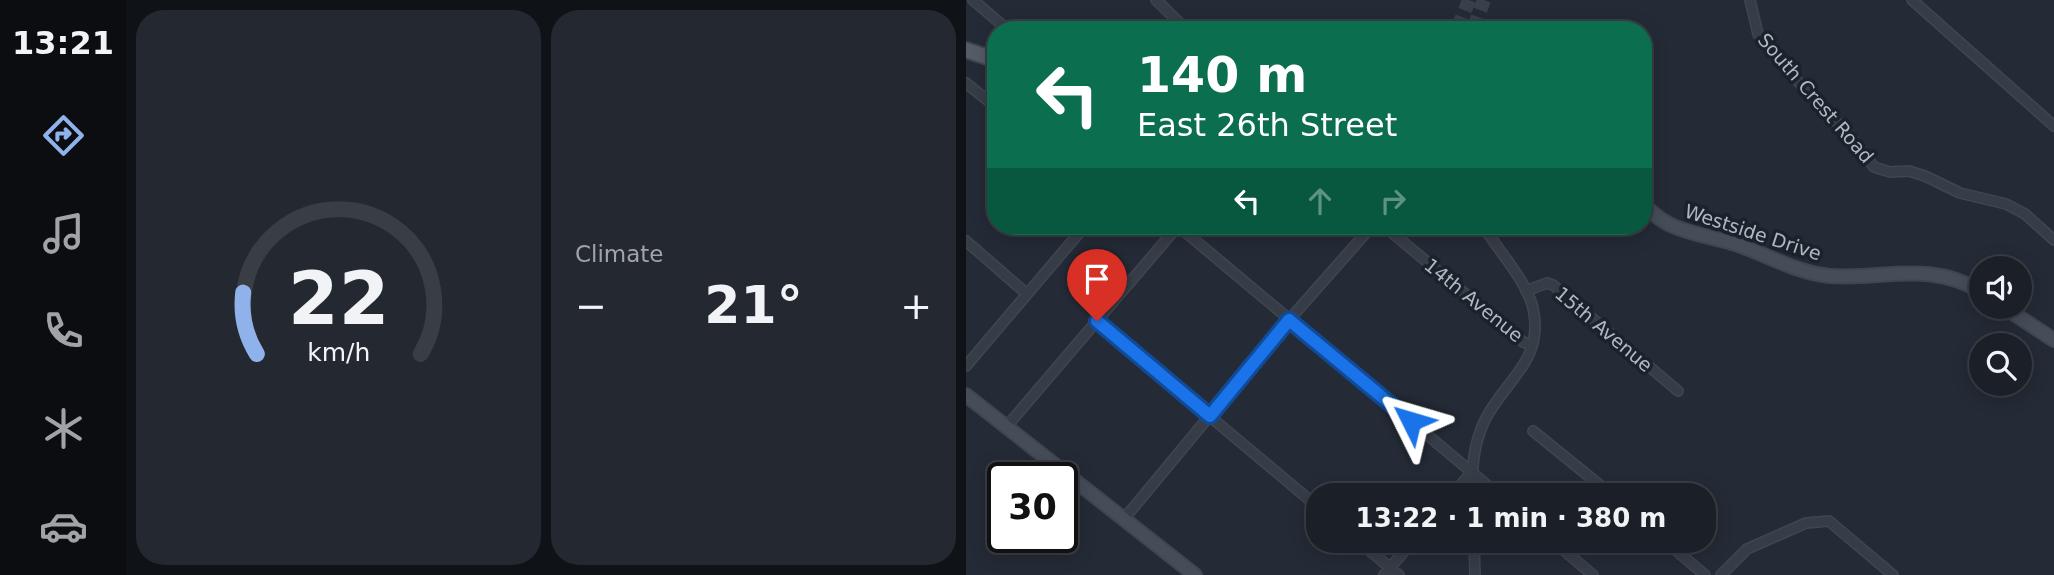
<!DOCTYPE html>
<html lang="en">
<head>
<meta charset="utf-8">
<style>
  :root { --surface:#1b2028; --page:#242830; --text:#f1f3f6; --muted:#a0a3a8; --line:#393e45; --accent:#90b2ea }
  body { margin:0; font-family:"DejaVu Sans",sans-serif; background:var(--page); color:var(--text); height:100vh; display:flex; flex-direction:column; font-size:26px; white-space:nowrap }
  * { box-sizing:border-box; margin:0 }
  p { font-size:23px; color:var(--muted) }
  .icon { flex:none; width:38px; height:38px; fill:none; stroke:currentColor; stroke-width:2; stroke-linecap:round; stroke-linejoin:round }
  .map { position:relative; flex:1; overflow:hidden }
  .details { display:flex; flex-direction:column; gap:10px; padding:10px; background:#0f1216; width:840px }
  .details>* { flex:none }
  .hud { position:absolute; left:21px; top:21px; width:665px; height:214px; border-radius:28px; box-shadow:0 4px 18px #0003,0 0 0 2px var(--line); background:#0b6e4f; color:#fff; overflow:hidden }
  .fabs { position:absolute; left:1003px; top:256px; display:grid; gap:14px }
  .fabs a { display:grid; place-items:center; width:63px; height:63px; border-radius:50%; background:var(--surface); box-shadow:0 4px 18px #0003,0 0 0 2px var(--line); font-size:35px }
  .speed { position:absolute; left:21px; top:462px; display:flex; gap:14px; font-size:35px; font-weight:700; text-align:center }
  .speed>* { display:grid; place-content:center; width:91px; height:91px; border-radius:50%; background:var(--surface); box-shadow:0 4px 18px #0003,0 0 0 2px var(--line); line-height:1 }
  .speed .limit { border:4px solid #111; border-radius:10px; background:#fff; color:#111 }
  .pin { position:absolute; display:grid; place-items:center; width:60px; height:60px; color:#fff; margin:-72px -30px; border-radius:50% 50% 50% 0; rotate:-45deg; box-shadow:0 0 7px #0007 }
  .pin .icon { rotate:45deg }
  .me { position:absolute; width:77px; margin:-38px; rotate:310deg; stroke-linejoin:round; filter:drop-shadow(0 0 5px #0008) }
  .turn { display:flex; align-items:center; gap:24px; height:147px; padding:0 35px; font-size:32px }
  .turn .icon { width:91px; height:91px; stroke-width:2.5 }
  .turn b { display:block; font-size:49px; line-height:60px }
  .lanes { display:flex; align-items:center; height:66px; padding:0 35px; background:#0003; justify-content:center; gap:35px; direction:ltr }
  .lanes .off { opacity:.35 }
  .big { font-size:52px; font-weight:700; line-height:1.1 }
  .details .tile { flex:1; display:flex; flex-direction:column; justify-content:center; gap:10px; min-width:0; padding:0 24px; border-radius:28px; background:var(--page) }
  .details .dial { align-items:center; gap:0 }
  .dial svg { height:182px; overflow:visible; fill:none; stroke:var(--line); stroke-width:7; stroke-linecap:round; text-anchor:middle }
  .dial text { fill:var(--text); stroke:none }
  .heat { display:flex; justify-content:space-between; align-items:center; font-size:38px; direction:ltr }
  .details .tiles { flex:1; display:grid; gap:10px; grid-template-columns:repeat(2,1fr) }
  .trip { position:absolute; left:340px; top:483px; width:410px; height:70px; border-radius:28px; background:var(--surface); box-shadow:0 4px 18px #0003,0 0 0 2px var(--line); font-weight:700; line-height:70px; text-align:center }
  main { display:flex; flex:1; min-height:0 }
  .tab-bar { display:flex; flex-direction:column; width:126px; justify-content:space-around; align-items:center; background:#0b0d10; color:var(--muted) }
  .tab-bar .icon { width:49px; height:49px }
  .tab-bar .active { color:var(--accent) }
  .tab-bar b { font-size:32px; color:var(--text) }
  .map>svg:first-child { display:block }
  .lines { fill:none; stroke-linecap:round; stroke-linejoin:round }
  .primary-tunnel { stroke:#39404b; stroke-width:14; stroke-dasharray:14 7; stroke-linecap:butt }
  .street-casing { stroke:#404650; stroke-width:12 }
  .secondary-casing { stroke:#404650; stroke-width:16 }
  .primary-casing { stroke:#404650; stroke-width:18 }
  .street { stroke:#373d47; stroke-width:9 }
  .secondary { stroke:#454d59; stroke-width:12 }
  .primary { stroke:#555c67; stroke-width:14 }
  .route-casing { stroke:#114b97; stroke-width:18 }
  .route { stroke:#1a73e8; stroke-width:12 }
  .labels { text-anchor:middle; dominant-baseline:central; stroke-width:7; stroke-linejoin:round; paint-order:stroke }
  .street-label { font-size:19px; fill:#b2b8c3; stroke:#1c222b }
</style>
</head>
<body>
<main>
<nav class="tab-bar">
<b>13:21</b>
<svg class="icon active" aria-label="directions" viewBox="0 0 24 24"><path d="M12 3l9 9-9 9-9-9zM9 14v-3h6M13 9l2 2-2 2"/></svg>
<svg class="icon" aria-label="music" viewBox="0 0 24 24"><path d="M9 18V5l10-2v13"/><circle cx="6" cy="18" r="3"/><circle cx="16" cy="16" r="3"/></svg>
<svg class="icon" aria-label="phone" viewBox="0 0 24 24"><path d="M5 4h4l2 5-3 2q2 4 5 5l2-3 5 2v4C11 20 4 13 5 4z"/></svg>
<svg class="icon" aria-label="climate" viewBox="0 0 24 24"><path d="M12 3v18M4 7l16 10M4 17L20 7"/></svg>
<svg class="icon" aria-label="car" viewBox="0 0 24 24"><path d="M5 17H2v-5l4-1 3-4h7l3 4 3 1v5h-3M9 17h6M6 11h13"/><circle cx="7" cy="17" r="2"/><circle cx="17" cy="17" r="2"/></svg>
</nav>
<section class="details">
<div class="tiles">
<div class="tile dial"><svg viewBox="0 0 100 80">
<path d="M14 69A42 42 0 1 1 86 69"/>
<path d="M14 69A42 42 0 0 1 8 42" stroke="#90b2ea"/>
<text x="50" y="56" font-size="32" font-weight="700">22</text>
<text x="50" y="72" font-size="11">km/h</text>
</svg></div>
<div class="tile"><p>Climate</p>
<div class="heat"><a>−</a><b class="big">21°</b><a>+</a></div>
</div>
</div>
</section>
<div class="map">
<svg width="1088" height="575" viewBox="0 0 1088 575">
  <rect width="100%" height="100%" fill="#242b36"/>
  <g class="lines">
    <path class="primary-tunnel" d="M491 30 503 0
      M507 30 518 0"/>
    <defs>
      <path id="street" d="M7 0 42 30
        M190 0 221 30
        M784 0 792 34 841 92 884 136 908 167 924 172 943 171 959 176 994 193 1040 204 1059 214 1088 240
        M946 0 1088 126
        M0 83 30 107
        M212 226 533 495
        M418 226 557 342 566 345
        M0 241 61 294
        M560 291 581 283 587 285 712 391
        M130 321 352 507
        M0 366 119 226
        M41 426 212 226
        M567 431 646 495
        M486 495 506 472
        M506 495C506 469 507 446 518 422 537 381 579 362 567 308 560 280 532 250 517 226
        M158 519 323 320 406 226
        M392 541 433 575
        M508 541 509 575
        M587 541 627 575
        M699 541 739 575
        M599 550 607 541
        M418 575 447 541
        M755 575 781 549 840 523 863 521 927 575"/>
      <path id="secondary" d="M677 204C685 212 697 222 707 226 725 234 745 237 763 242 797 252 829 273 864 276 921 280 960 260 1015 291
        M1036 306 1088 340
        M0 395 229 575"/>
      <path id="primary" d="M0 50 30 60"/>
    </defs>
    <use href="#street" class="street-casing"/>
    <use href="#secondary" class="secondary-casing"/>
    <use href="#primary" class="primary-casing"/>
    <use href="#street" class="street"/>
    <use href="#secondary" class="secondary"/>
    <use href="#primary" class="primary"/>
  </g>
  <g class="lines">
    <defs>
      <path id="route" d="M131 321 244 416 323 320 445 421"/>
    </defs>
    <use href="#route" class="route-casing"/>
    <use href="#route" class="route"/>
  </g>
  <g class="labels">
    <g class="street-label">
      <text transform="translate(850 98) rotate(49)">South Crest Road</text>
      <text transform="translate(787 232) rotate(18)">Westside Drive</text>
      <text transform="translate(508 300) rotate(39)">14th Avenue</text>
      <text transform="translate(638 329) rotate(40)">15th Avenue</text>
    </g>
  </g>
</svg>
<div class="fabs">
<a><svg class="icon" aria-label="sound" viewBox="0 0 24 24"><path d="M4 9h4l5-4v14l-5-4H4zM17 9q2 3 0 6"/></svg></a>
<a><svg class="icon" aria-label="search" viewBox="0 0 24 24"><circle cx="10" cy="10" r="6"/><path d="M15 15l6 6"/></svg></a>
</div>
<div class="speed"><div class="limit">30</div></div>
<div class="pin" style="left:131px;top:321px;background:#d93025"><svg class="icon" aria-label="arrive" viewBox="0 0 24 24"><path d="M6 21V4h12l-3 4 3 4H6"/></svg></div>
<svg class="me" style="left:445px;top:421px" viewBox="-20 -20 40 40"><path d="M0-17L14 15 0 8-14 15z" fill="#1a73e8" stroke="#fff" stroke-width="4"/></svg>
<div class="trip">13:22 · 1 min · 380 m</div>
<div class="hud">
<div class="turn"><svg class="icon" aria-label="left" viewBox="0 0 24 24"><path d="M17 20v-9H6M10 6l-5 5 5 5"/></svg><div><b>140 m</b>East 26th Street</div></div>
<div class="lanes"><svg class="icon" aria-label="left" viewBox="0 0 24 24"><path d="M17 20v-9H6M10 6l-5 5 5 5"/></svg><svg class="icon off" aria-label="ahead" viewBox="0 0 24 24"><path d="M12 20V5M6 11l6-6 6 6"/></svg><svg class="icon off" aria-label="right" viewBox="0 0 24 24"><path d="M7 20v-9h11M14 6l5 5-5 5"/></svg></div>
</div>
</div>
</main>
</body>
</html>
